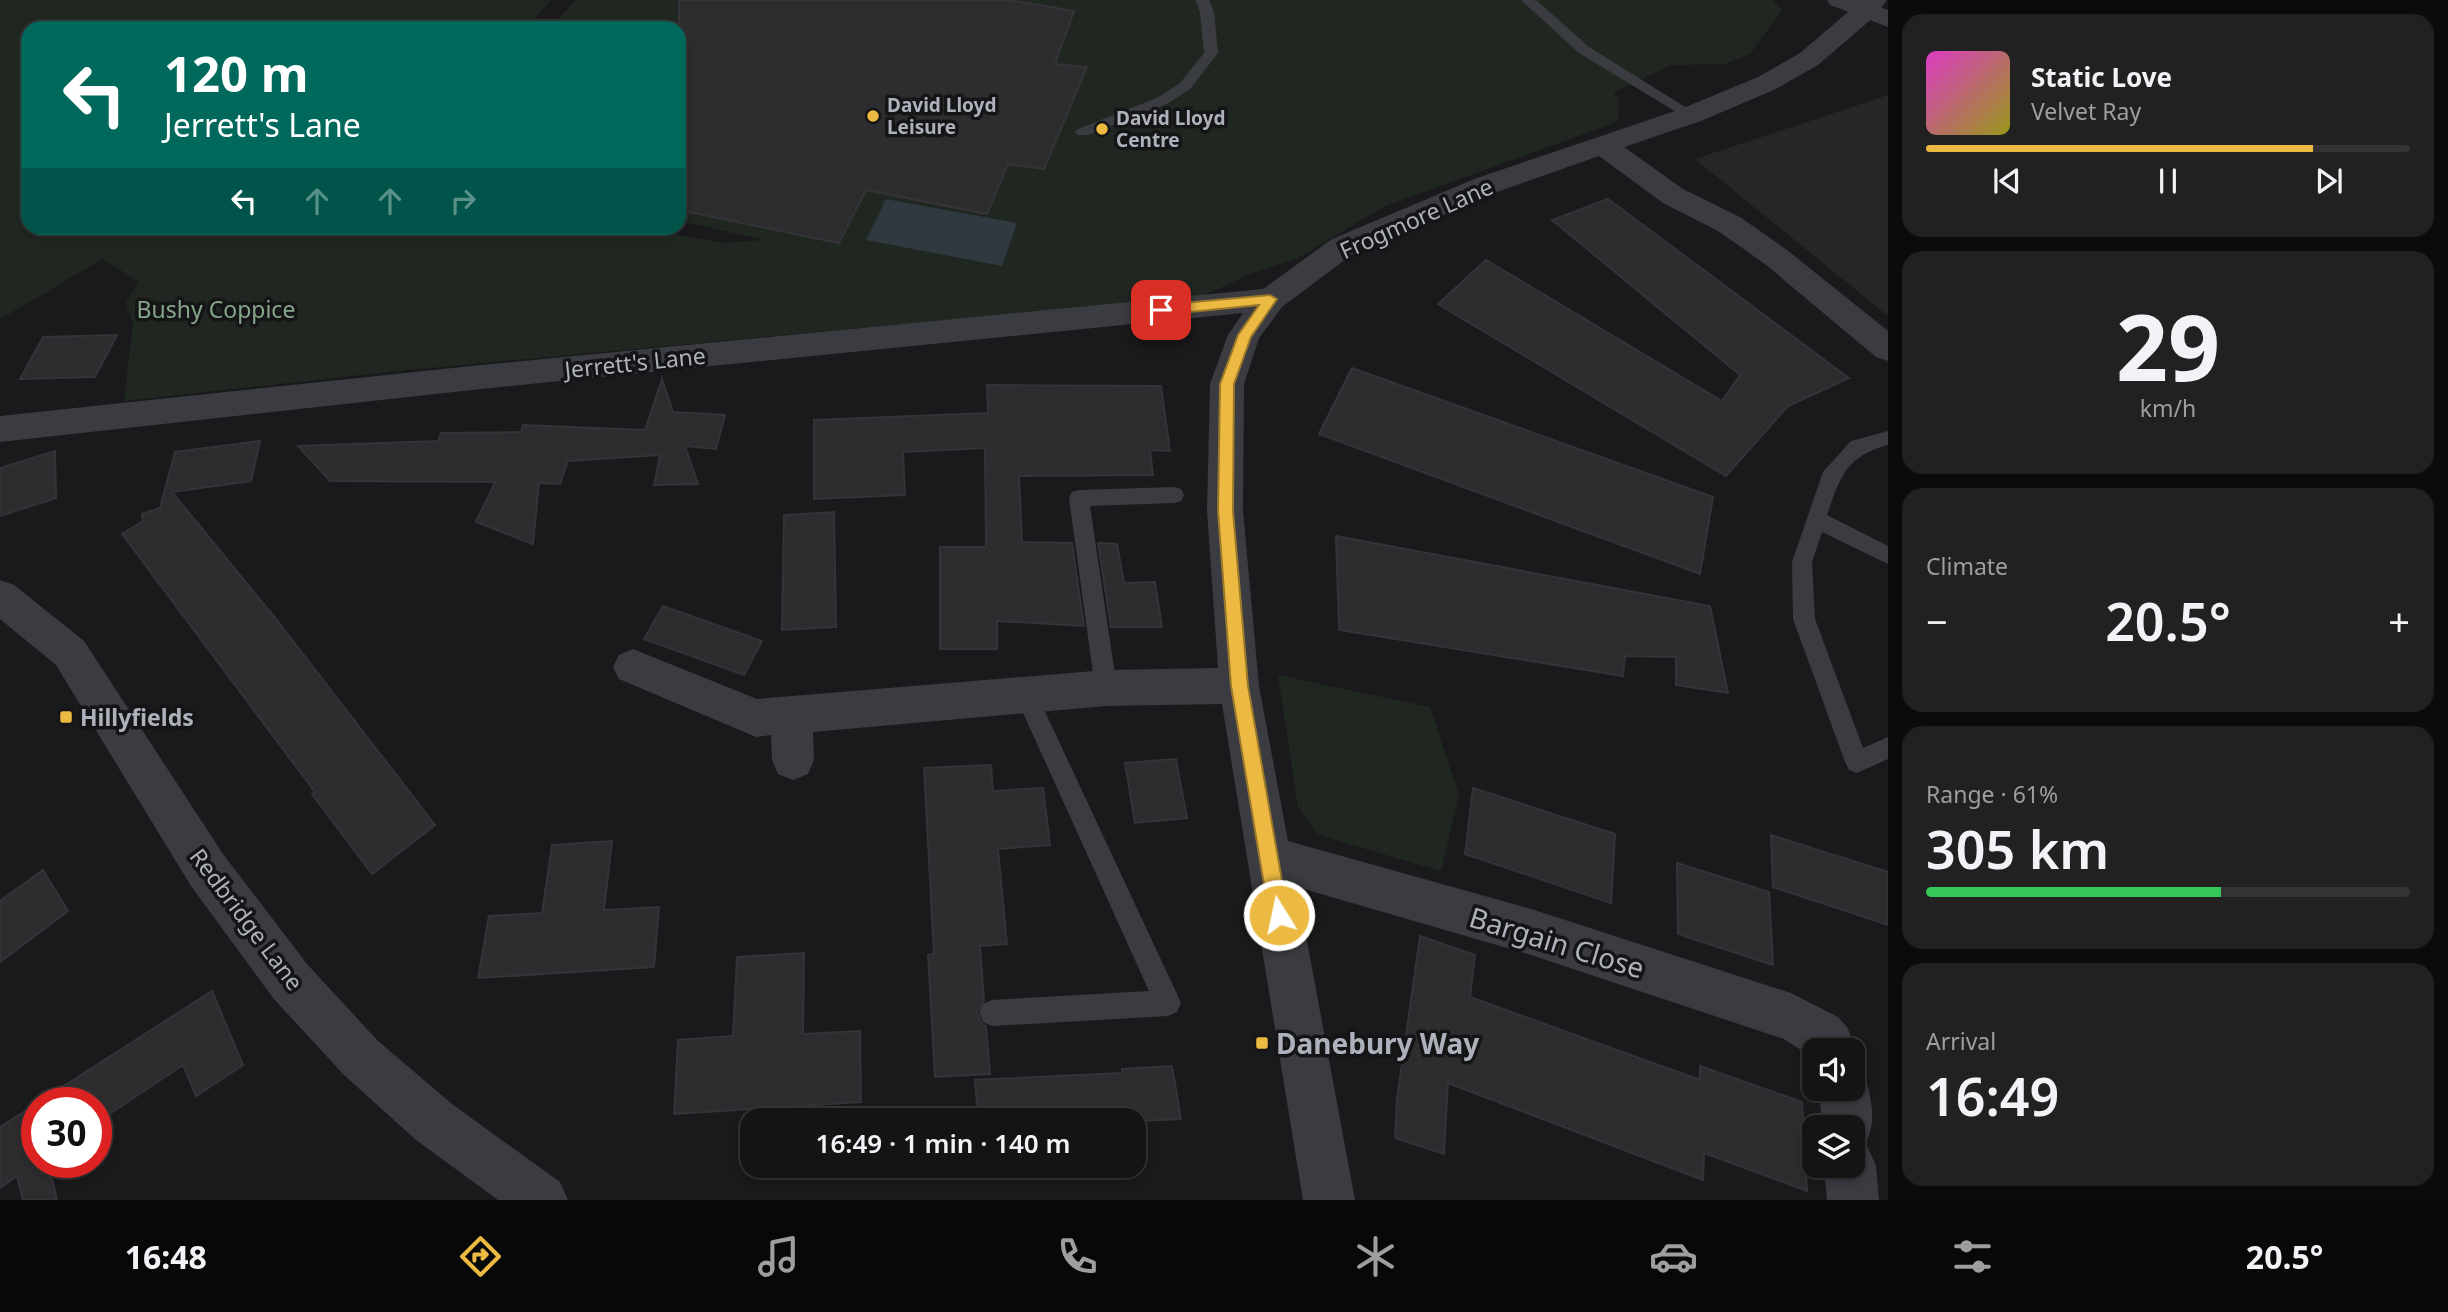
<!DOCTYPE html>
<html lang="en">
<head>
<meta charset="utf-8">
<style>
  :root { --surface:#141415; --page:#212122; --text:#f1f3f6; --muted:#9d9ea0; --line:#333334; --accent:#ecb942 }
  body { margin:0; font-family:"Noto Sans",sans-serif; background:var(--page); color:var(--text); height:100vh; display:flex; flex-direction:column; font-size:26px; white-space:nowrap }
  * { box-sizing:border-box; margin:0 }
  p { font-size:23px; color:var(--muted) }
  .icon { flex:none; width:38px; height:38px; fill:none; stroke:currentColor; stroke-width:2; stroke-linecap:round; stroke-linejoin:round }
  .map { position:relative; flex:1; overflow:hidden }
  .drawer { display:flex; flex-direction:column; gap:14px; padding:14px; background:#0b0b0c; width:560px }
  .drawer>* { flex:none }
  .hud { position:absolute; left:21px; top:21px; width:665px; height:214px; border-radius:21px; box-shadow:0 4px 10px #0003,0 0 0 2px var(--line); background:#00695c; color:#fff; overflow:hidden }
  .tools { position:absolute; left:1802px; top:1038px; display:grid; gap:14px }
  .tools a { display:grid; place-items:center; width:63px; height:63px; border-radius:14px; background:var(--surface); box-shadow:0 4px 10px #0003,0 0 0 2px var(--line); font-size:35px }
  .speed { position:absolute; left:21px; top:1087px; display:flex; gap:14px; font-size:35px; font-weight:700; text-align:center }
  .speed>* { display:grid; place-content:center; width:91px; height:91px; border-radius:50%; background:var(--surface); box-shadow:0 4px 10px #0003,0 0 0 2px var(--line); line-height:1 }
  .speed .limit { border:10px solid #d22; background:#fff; color:#111 }
  .pin { position:absolute; display:grid; place-items:center; width:60px; height:60px; color:#fff; margin:-30px; border-radius:14px; box-shadow:0 4px 10px #0006 }
  .me { position:absolute; width:77px; margin:-38px; rotate:350deg; stroke-linejoin:round; filter:drop-shadow(0 0 5px #0008) }
  .turn { display:flex; align-items:center; gap:24px; height:147px; padding:0 28px; font-size:32px }
  .turn .icon { width:91px; height:91px; stroke-width:2.5 }
  .turn b { display:block; font-size:49px; line-height:60px }
  .lanes { display:flex; align-items:center; height:66px; padding:0 28px; background:#0003; justify-content:center; gap:35px; direction:ltr }
  .lanes .off { opacity:.35 }
  .big { font-size:52px; font-weight:600; line-height:1.1 }
  .drawer .card { flex:1; display:flex; flex-direction:column; justify-content:center; gap:10px; min-width:0; padding:0 24px; border-radius:21px; background:var(--page) }
  .drawer .dial { align-items:center; gap:0 }
  .dial b { font-size:91px; line-height:1 }
  .song { display:flex; align-items:center; gap:21px }
  .cover { width:84px; height:84px; border-radius:10px; background:linear-gradient(135deg,hsl(310 70% 55%),hsl(60 70% 35%)) }
  .played { height:7px; border-radius:4px; background:linear-gradient(90deg,var(--accent) 80%,var(--line) 80%) }
  .keys { display:flex; justify-content:space-around; direction:ltr }
  .heat { display:flex; justify-content:space-between; align-items:center; font-size:38px; direction:ltr }
  .charge { height:10px; border-radius:5px; background:linear-gradient(90deg,#34c759 61%,var(--line) 0) }
  .trip { position:absolute; left:740px; top:1108px; width:406px; height:70px; border-radius:21px; background:var(--surface); box-shadow:0 4px 10px #0003,0 0 0 2px var(--line); font-weight:600; line-height:70px; text-align:center }
  .menu { display:flex; height:112px; justify-content:space-around; align-items:center; background:#080808; color:var(--muted) }
  .menu .icon { width:49px; height:49px }
  .menu .current { color:var(--accent) }
  .menu b { font-size:32px; color:var(--text) }
  main { display:flex; flex:1; min-height:0 }
  .map>svg:first-child { display:block }
  .built { fill:#262629 }
  .green { fill:#202721 }
  .water { fill:#303840 }
  .building { fill:#2d2d30; stroke:#343438; stroke-width:2 }
  .lines { fill:none; stroke-linecap:round; stroke-linejoin:round }
  .service { fill:#3b3c41; fill-rule:evenodd }
  .minor { fill:#3b3c41; fill-rule:evenodd }
  .tertiary { fill:#3b3c41; fill-rule:evenodd }
  .route { fill:#ecb942; stroke:#99782b; stroke-width:2 }
  .poi-dot { fill:#ecb942; stroke:#151517; stroke-width:2.5 }
  .labels { text-anchor:middle; dominant-baseline:central; stroke-width:7; stroke-linejoin:round; paint-order:stroke }
  .far-poi-label { font-size:19px; font-weight:bold; fill:#adb1bb; stroke:#151517; text-anchor:start }
  .street-label { font-size:23px; fill:#adb1bb; stroke:#151517 }
  .park-label { font-size:23px; fill:#85a588; stroke:#151517 }
  .poi-label { font-size:23px; font-weight:bold; fill:#adb1bb; stroke:#151517; text-anchor:start }
  .near-street-label { font-size:28px; fill:#adb1bb; stroke:#151517 }
  .near-poi-label { font-size:28px; font-weight:bold; fill:#adb1bb; stroke:#151517; text-anchor:start }
</style>
</head>
<body>
<main>
<div class="map">
<svg width="1888" height="1200" viewBox="0 0 1888 1200">
  <rect width="100%" height="100%" fill="#1a1a1c"/>
  <path class="built" d="M1888 95V316L1695 159Z"/>
  <path class="green" d="M0 0H551L527 28H28V228H638L723 243 765 240 679 221V28H550L576 0H1773L1782 10 1750 54 1724 64 1671 65 1613 93 1619 99 1618 120 1609 125 1385 206 1296 259 1250 274 1203 296 388 372 124 401 133 324 126 303 139 282 103 259 0 319Z
    M1278 675 1430 707 1459 795 1441 871 1318 835 1298 807Z"/>
  <path class="water" d="M886 199 1017 223 1002 266 866 240Z"/>
  <path class="building" d="M679 0H1010L1074 11 1055 64 1087 67 1044 169 1008 164 987 214 866 190 839 243 679 210Z
    M1608 199 1849 378 1788 406 1726 476 1438 304 1486 260 1722 401 1740 375 1552 220Z
    M117 335 95 377 20 379 43 337Z
    M1352 368 1713 497 1700 574 1319 434Z
    M662 379 673 412 725 415 716 449 685 446 698 484 654 485 660 455 568 461 560 484 539 483 533 544 476 522 495 482 330 481 298 446 438 441 441 433 521 432 523 425 645 430Z
    M987 385 1161 386 1170 451 1150 450 1153 475 1019 476 1022 542 1072 543 1084 626 997 621V649H940V547H986L985 448 903 452 905 495 814 499V420L988 413Z
    M260 441 251 481 172 492 276 619 435 825 372 874 312 794 315 792 122 534 143 521 142 514 160 508 175 452Z
    M55 451 56 498 0 516V468Z
    M834 512 836 627 782 630 784 515Z
    M1336 536 1710 606 1728 693 1676 685V657L1625 656 1623 676 1339 630Z
    M1098 543 1117 544 1124 583 1155 582 1162 627H1111Z
    M663 606 762 641 744 675 644 639Z
    M1176 759 1187 818 1135 823 1125 763Z
    M991 765 993 791 1043 788 1050 845 998 849 1007 944 980 946 984 1001 977 1012 981 1023 986 1026 990 1074 935 1077 928 955 934 954 924 768Z
    M1473 788 1615 834 1611 903 1465 854Z
    M1771 835 1888 872V925L1773 887Z
    M612 841 604 910 659 907 654 967 478 978 489 916 542 913 552 845Z
    M1677 863 1769 892 1773 965 1678 934Z
    M43 870 68 911 0 962V901Z
    M1420 936 1475 955 1470 997 1700 1080V1066L1802 1102 1807 1191 1704 1153 1703 1180 1448 1083 1444 1154 1395 1138 1397 1099Z
    M804 953 803 1034 860 1031 861 1102 674 1114 678 1040 733 1036 737 957Z
    M212 991 243 1065 196 1096 183 1065 96 1123V1102H39Z
    M1172 1066 1181 1119 1134 1121 978 1120 975 1080 1122 1073V1069Z
    M36 1104 37 1162H48L57 1200H23L17 1176 0 1188V1127Z"/>
  <g class="lines">
    <path class="service" d="M1195 0H1209L1214 12 1218 53 1190 89 1167 104 1088 135H1078L1075 132 1078 129 1157 98 1180 83 1204 53 1200 12Z
      M1521 0H1536L1589 47 1698 115 1691 120 1686 118 1579 53Z
      M1888 431V445C1846 456 1840 477 1827 515L1888 546V564L1822 532 1812 562 1815 619 1863 748 1888 737V759L1857 773 1849 770 1845 762 1793 619 1792 562 1823 472 1851 441Z
      M1174 487 1181 489 1184 495 1181 501 1174 503 1090 506 1117 688 1114 695 1106 698 1098 695 1095 688 1069 498 1072 492 1079 490Z
      M1026 685 1034 688 1177 994 1181 1003 1177 1012 1168 1016 992 1026 983 1022 979 1013 983 1004 992 1000 1149 991 1015 695 1018 688Z"/>
    <path class="minor" d="M1862 0H1887L1875 16 1818 65 1776 89 1701 121 1624 147 1683 189 1740 217 1787 250 1888 331V361L1876 357 1765 264 1718 231 1663 203 1599 156 1497 192 1354 253 1282 307 1259 338 1244 384 1243 511 1259 686 1288 841 1528 908 1791 993 1838 1017 1847 1027 1857 1050 1853 1060V1050H1815V1065L1804 1052 1784 1039 1528 954 1297 887 1355 1200H1303L1222 704 1106 706 813 732 814 760 808 774 793 780 778 774 772 760 771 735 756 737 619 679 613 667 619 655 633 649 757 699 1106 670 1218 668 1207 511 1210 384 1228 335 1243 313 481 389 0 442V416L481 365 1263 289 1332 239 1477 178 1681 109 1758 77 1800 53Z
      M0 580 14 585 84 641 223 854 307 964 378 1041 452 1104 560 1182 568 1200H498L416 1140 344 1075 273 998 191 886 56 665 0 619Z
      M1853 1067 1862 1070C1871 1093 1879 1125 1863 1146L1868 1148 1876 1166 1879 1200H1827L1824 1166H1853V1127H1822L1819 1088H1853Z"/>
    <path class="tertiary" d="M1827 0H1861L1888 10V27L1830 5Z"/>
  </g>
  <path class="route" d="M1270 295 1277 299 1251 337 1234 384 1233 511 1248 686 1288 915 1285 922 1279 924 1272 922 1269 915 1231 686 1218 511 1220 384 1238 335 1259 305 1161 315 1154 310 1161 305Z"/>
  <g class="poi-dot">
    <circle cx="873" cy="116" r="7"/>
    <circle cx="1102" cy="129" r="7"/>
    <rect x="59" y="710" width="14" height="14" rx="3.5"/>
    <rect x="1255" y="1036" width="14" height="14" rx="3.5"/>
  </g>
  <g class="labels">
    <g class="far-poi-label">
      <text x="887" y="105">David Lloyd<tspan x="887" dy="22">Leisure</tspan></text>
      <text x="1116" y="118">David Lloyd<tspan x="1116" dy="22">Centre</tspan></text>
    </g>
    <g class="street-label">
      <text transform="translate(1416 218) rotate(-24)">Frogmore Lane</text>
      <text transform="translate(635 362) rotate(-6)">Jerrett's Lane</text>
      <text transform="translate(247 919) rotate(53)">Redbridge Lane</text>
    </g>
    <g class="park-label">
      <text x="216" y="309">Bushy Coppice</text>
    </g>
    <g class="poi-label">
      <text x="80" y="717">Hillyfields</text>
    </g>
    <g class="near-street-label">
      <text transform="translate(1557 942) rotate(17)">Bargain Close</text>
    </g>
    <g class="near-poi-label">
      <text x="1276" y="1043">Danebury Way</text>
    </g>
  </g>
</svg>
<div class="tools">
<a><svg class="icon" aria-label="sound" viewBox="0 0 24 24"><path d="M4 9h4l5-4v14l-5-4H4zM17 9q2 3 0 6"/></svg></a>
<a><svg class="icon" aria-label="layers" viewBox="0 0 24 24"><path d="M12 4l9 5-9 5-9-5zM3 14l9 5 9-5"/></svg></a>
</div>
<div class="speed"><div class="limit">30</div></div>
<div class="pin" style="left:1161px;top:310px;background:#d93025"><svg class="icon" aria-label="arrive" viewBox="0 0 24 24"><path d="M6 21V4h12l-3 4 3 4H6"/></svg></div>
<svg class="me" style="left:1279px;top:915px" viewBox="-20 -20 40 40"><circle r="17" fill="#ecb942" stroke="#fff" stroke-width="3"/><path d="M0-11L8 9 0 5-8 9z" fill="#fff"/></svg>
<div class="trip">16:49 · 1 min · 140 m</div>
<div class="hud">
<div class="turn"><svg class="icon" aria-label="left" viewBox="0 0 24 24"><path d="M17 20v-9H6M10 6l-5 5 5 5"/></svg><div><b>120 m</b>Jerrett's Lane</div></div>
<div class="lanes"><svg class="icon" aria-label="left" viewBox="0 0 24 24"><path d="M17 20v-9H6M10 6l-5 5 5 5"/></svg><svg class="icon off" aria-label="ahead" viewBox="0 0 24 24"><path d="M12 20V5M6 11l6-6 6 6"/></svg><svg class="icon off" aria-label="ahead" viewBox="0 0 24 24"><path d="M12 20V5M6 11l6-6 6 6"/></svg><svg class="icon off" aria-label="right" viewBox="0 0 24 24"><path d="M7 20v-9h11M14 6l5 5-5 5"/></svg></div>
</div>
</div>
<section class="drawer">
<div class="card">
<div class="song"><i class="cover"></i><div><b>Static Love</b><p>Velvet Ray</p></div></div>
<div class="played"></div>
<div class="keys"><svg class="icon" aria-label="previous" viewBox="0 0 24 24"><path d="M18 5L8 12l10 7zM5 5v14"/></svg><svg class="icon" aria-label="pause" viewBox="0 0 24 24"><path d="M8 5v14M16 5v14"/></svg><svg class="icon" aria-label="next" viewBox="0 0 24 24"><path d="M6 5l10 7-10 7zM19 5v14"/></svg></div>
</div>
<div class="card dial"><b>29</b><p>km/h</p></div>
<div class="card"><p>Climate</p>
<div class="heat"><a>−</a><b class="big">20.5°</b><a>+</a></div>
</div>
<div class="card"><p>Range · 61%</p><b class="big">305 km</b><div class="charge"></div></div>
<div class="card"><p>Arrival</p><b class="big">16:49</b></div>
</section>
</main>
<nav class="menu">
<b>16:48</b>
<svg class="icon current" aria-label="directions" viewBox="0 0 24 24"><path d="M12 3l9 9-9 9-9-9zM9 14v-3h6M13 9l2 2-2 2"/></svg>
<svg class="icon" aria-label="music" viewBox="0 0 24 24"><path d="M9 18V5l10-2v13"/><circle cx="6" cy="18" r="3"/><circle cx="16" cy="16" r="3"/></svg>
<svg class="icon" aria-label="phone" viewBox="0 0 24 24"><path d="M5 4h4l2 5-3 2q2 4 5 5l2-3 5 2v4C11 20 4 13 5 4z"/></svg>
<svg class="icon" aria-label="climate" viewBox="0 0 24 24"><path d="M12 3v18M4 7l16 10M4 17L20 7"/></svg>
<svg class="icon" aria-label="car" viewBox="0 0 24 24"><path d="M5 17H2v-5l4-1 3-4h7l3 4 3 1v5h-3M9 17h6M6 11h13"/><circle cx="7" cy="17" r="2"/><circle cx="17" cy="17" r="2"/></svg>
<svg class="icon" aria-label="filters" viewBox="0 0 24 24"><path d="M4 7h16M4 17h16"/><circle cx="9" cy="7" r="2"/><circle cx="15" cy="17" r="2"/></svg>
<b>20.5°</b>
</nav>
</body>
</html>
